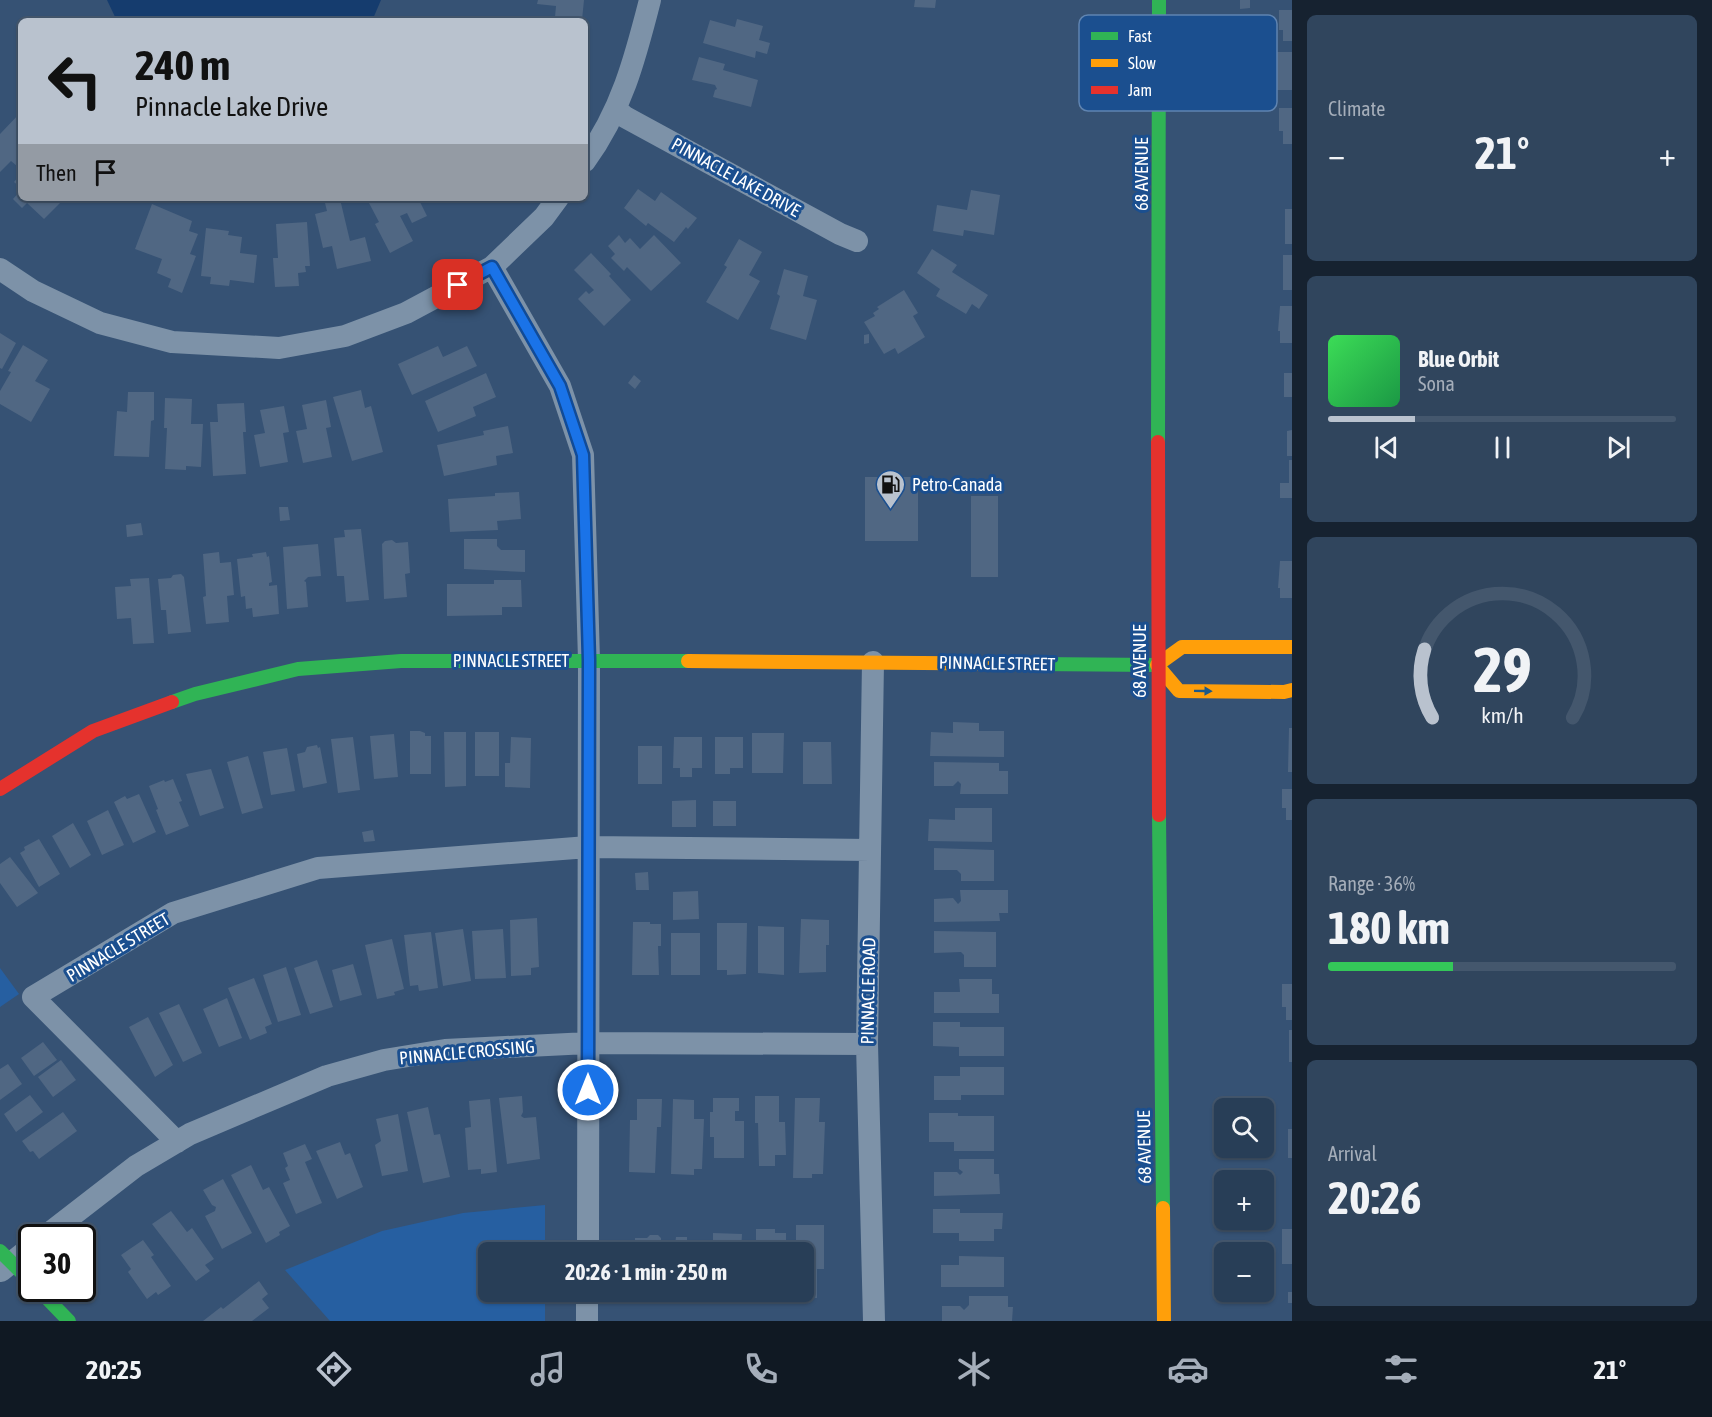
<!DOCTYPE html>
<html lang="en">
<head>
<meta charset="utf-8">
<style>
  :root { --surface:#283e57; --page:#30455d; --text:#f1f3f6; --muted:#a5aeba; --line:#44576d; --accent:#b9c2ce }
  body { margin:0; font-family:"Asap Condensed",sans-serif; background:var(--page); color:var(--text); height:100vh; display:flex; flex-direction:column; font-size:22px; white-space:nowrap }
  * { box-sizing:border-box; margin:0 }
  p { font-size:20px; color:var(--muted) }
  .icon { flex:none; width:33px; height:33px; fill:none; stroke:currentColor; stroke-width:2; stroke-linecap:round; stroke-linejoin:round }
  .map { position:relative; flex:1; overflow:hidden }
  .side { display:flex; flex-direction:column; gap:15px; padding:15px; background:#162230; width:420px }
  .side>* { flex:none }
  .banner { position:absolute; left:18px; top:18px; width:570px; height:183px; border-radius:9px; box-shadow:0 2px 4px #0004,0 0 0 2px var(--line); background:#b9c2ce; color:#111; overflow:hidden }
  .fabs { position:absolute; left:1214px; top:1098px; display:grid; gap:12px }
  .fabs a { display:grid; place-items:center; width:60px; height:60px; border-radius:9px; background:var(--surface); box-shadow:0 2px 4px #0004,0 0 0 2px var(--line); font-size:30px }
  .speed { position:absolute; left:18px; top:1224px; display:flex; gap:12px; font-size:30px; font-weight:700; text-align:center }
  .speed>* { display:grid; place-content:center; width:78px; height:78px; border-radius:50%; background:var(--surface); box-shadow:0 2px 4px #0004,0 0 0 2px var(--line); line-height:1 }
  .speed .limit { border:3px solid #111; border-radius:9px; background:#fff; color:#111 }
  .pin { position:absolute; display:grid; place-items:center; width:51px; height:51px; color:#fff; margin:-26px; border-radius:12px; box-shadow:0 3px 9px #0006 }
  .me { position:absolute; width:66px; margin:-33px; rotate:0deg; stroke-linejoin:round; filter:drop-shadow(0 0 4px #0008) }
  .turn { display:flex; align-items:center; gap:21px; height:126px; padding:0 18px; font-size:27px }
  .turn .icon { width:78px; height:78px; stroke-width:2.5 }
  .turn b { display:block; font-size:42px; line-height:51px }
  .then { display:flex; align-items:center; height:57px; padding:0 18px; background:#0003; gap:12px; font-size:22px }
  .big { font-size:45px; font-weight:700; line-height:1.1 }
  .side .widget { flex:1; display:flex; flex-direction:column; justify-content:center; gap:9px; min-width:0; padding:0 21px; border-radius:9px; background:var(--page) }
  .side .dial { align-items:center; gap:0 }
  .dial svg { height:156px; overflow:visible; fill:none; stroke:var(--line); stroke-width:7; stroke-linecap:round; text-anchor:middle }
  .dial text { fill:var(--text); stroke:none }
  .song { display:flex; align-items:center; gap:18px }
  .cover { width:72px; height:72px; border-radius:9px; background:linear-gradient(135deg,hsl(130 70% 55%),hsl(140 70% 35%)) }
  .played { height:6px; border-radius:3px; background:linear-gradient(90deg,var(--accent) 25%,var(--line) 25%) }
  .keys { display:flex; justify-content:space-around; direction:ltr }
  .heat { display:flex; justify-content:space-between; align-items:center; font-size:33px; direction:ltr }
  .charge { height:9px; border-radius:4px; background:linear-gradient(90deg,#34c759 36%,var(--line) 0) }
  .trip { position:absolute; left:478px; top:1242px; width:336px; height:60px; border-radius:9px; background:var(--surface); box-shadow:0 2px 4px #0004,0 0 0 2px var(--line); font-weight:700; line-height:60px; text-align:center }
  .menu { display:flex; height:96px; justify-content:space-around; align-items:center; background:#101923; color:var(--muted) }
  .menu .icon { width:42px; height:42px }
  .menu .on { color:var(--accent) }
  .menu b { font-size:27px; color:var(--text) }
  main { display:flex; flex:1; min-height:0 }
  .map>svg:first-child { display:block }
  .green { fill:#265fa1 }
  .water { fill:#153c6e }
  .building { fill:#506783 }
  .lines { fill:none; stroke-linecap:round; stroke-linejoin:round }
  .street { stroke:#7d92a8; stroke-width:22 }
  .fast { stroke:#30b455; stroke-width:14 }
  .slow { stroke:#ff9f0a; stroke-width:14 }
  .jam { stroke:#e5322d; stroke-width:14 }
  .oneway { fill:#1d5989 }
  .route-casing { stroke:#114b97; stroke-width:15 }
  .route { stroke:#1a73e8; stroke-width:10 }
  .labels { text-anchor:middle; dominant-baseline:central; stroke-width:6; stroke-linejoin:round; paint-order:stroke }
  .street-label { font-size:18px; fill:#fff; stroke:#1b4f8f }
  .poi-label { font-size:18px; fill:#fff; stroke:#1b4f8f; text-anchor:start }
  .key { fill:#1b4f8f; stroke:#5f84b1; stroke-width:1.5 }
  .key-label { font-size:16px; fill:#fff }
</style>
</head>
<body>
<main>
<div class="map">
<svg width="1292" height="1321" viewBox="0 0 1292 1321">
  <rect width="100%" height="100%" fill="#365274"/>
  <path class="green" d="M0 968 19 994 0 1007Z
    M545 1205V1252H489V1292H545V1321H330L285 1270 382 1231 463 1213Z"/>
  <path class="water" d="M107 0H381L372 21H117Z"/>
  <path class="building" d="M538 0H584L582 20 555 17 556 6 537 4Z
    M915 0H936L935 8 914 7Z
    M1240 0H1250V8L1240 9Z
    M1279 10H1292V41H1283V30H1279Z
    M737 19 763 26 759 40 770 43 767 54 756 51 755 58 703 43 710 20 735 27Z
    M1275 52H1292V90H1275Z
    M699 57 725 64 723 70 758 80 751 107 713 97 715 90 717 89 715 85 692 80Z
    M1279 108H1292V144H1283V131H1279Z
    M21 112V163L17 166 11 161 0 172V134Z
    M21 174V188L14 182Z
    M638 189 655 201 661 192 697 218 688 229 686 227 674 242 648 223 646 226 624 208Z
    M21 190V198H61L63 200 44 219 27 203 22 208 13 199Z
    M971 190 1000 195 994 235 964 230 963 236 933 231 937 205 967 210Z
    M379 198H418L427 216 412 223 407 213 400 216 413 241 390 253 375 224 379 222 369 203Z
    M340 199 350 241 365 237 371 261 337 269 332 246 323 248 315 214 327 211 325 203Z
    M152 204 192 221 189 231 198 234 190 254 196 256 182 293 168 287 171 279 157 273 162 259 135 249Z
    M1285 209H1292V244H1285Z
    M307 222 310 266H305L306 272 298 273 299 286 275 287 273 258H278L276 224Z
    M206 228 229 231 228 235 242 237 240 253 257 255 254 283 230 280 229 286 210 284 211 277 201 276Z
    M619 235 625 243 630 238 640 249 654 235 681 263 651 291 627 267 624 271 611 258 615 254 608 246Z
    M739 239 762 252 749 275 760 281 738 320 706 302 727 267 724 265Z
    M932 249 957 265 952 272 988 295 979 309 972 304 966 314 936 296 940 289 917 273Z
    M591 253 611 274 609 276 631 300 604 326 578 299 586 291 589 294 594 290 574 270Z
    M1283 255H1292V290H1283Z
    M784 269 808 276 803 296 817 300 806 340 770 329 780 296 777 294Z
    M904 290 918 313 913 316 925 337 898 354 895 348 884 354 864 322 875 316 873 313 879 309 877 307Z
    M1280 306H1292V343H1280V331H1278Z
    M0 333 16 343 2 369 0 368Z
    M869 334V343L864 344V335Z
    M23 345 48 360 35 381 50 389 31 422 0 404V391L11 372 8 371Z
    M438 346 443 357 467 346 477 366 412 395 398 364Z
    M486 373 496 397 473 407 476 416 438 432 425 401Z
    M1284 373H1292V397H1284Z
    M634 375 641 381 635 389 628 383Z
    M361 390 365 408 371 406 383 452 352 461 333 397Z
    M128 392H154V420L151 421 149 457 114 456 117 411 127 412Z
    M165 398 192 399 191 424H203L201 467 186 466V470L165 469 167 428H164Z
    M326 400 331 427 326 428 332 457 303 463 296 431 307 429 302 405Z
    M244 403 246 432H243L246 474 213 476 210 422H218L217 404Z
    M284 406 289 432 283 433 288 462 260 467 254 435 265 433 260 410Z
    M508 426 513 453 496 456 497 465 444 476 437 445 484 435 483 431Z
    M1292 430V456H1287V431Z
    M1289 460H1292V498H1280V483H1289Z
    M865 477H918V541H865Z
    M519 492 521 519 497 521 498 530 450 532 448 499 495 496V493Z
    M971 496H998V577H971Z
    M279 507H288L290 520 280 521Z
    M141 523 143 535 127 537 126 525Z
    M361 529 369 600 346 602 344 576H337L334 538 345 537 344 530Z
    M464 539H497V546L501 550H525V572L464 569Z
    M392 540 396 543 408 542 410 573 405 574 407 597 384 599 382 544 385 541Z
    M318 544 321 576 308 577 304 581 306 582 308 607 287 609 283 547Z
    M219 552 220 563 231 562 234 595 227 596 229 622 206 624 203 597 206 596 203 554Z
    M266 552 267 557 269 556 272 582 269 583V586L277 585 279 614 253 617 252 608 246 609 245 596 241 597 237 559 253 557 252 554Z
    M1280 561H1292V598H1280V588H1278Z
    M181 574 184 577 191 632 168 634 166 610H161L158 579 171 578 173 575Z
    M149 578 154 643 133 644 131 618 117 619 115 587 131 586 130 579Z
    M494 580H521L522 607H502V615L447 616V584H494Z
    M953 722 979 723V731H1004V757L930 756 931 732 953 733Z
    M1289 728H1292V772H1288Z
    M410 731H420L425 733V736H431V774H410Z
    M444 732H466V786L445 787Z
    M475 732H499V776H475Z
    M752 733H784L783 773H752Z
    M394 734 398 777 374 779 370 736Z
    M353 737 360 790 338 793 331 739Z
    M511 737 531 738 530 788 505 787V763H510Z
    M674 737H702V768H692V777H680V768H673Z
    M715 737H743V768H730V774H715Z
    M803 742H831L832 784H803Z
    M317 745 318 748 320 747 327 783 303 788 297 754 305 752 307 747Z
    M638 746H662V784H638Z
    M287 748 295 791 271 795 263 752Z
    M248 756 263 808 242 814 227 762Z
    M934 762 999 763V771H1008V794H960L961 784 958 781 953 786H934Z
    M211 769 224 808 200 816 186 774Z
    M173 779 182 801 179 802 189 826 166 835 156 810 158 809 149 786 164 780 165 782Z
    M1282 789H1292V820H1286V808H1282Z
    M139 794 156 832 133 843 114 802 125 796 127 799Z
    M696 800V827H672V801Z
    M713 801H736V826H713Z
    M955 808H992V842L928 841 929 819 955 820Z
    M108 810 124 845 102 855 87 821Z
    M73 823 91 855 70 868 52 836Z
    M373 830 375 841 364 842 362 832Z
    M39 839 60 874 39 887 20 853 25 850 24 847Z
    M934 848 994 850V881H961V874L957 870H934Z
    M10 857 38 893 17 907 0 883V864Z
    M648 872 649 890H636L635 873Z
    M960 890H1008V913H999L1000 921 934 922V899L953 898 958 904 961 901Z
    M698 891 699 919 673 920V892Z
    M537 918 539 967 531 968V975L511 976 510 920Z
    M801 919 829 920V945H826V972L799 973Z
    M633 922H650V924H661V946H658L659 975H632Z
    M717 923H747L746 974 727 975V970H717Z
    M758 926 784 927V975L758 973Z
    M463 929 471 981 443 986 435 933Z
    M503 929 506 978 475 979 472 931Z
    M934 931 996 932V967H964V955L961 952 934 953Z
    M431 932 438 988 419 991 418 985 410 986 404 935Z
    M671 933H700V975H671Z
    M392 939 404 989 394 992 395 995 377 999 365 945Z
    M317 960 333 1007 310 1014 294 968Z
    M353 964 362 995 340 1001 332 970Z
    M286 967 301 1015 278 1022 263 975Z
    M254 978 272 1024 265 1027 267 1033 250 1040 228 988Z
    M959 979H992V994H999V1013H934V992H960Z
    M1282 984H1292V1020H1286V1007H1282Z
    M227 998 242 1038 219 1047 203 1009Z
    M179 1004 202 1053 183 1062 159 1013Z
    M148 1017 173 1065 155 1077 129 1027Z
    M933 1022H960V1027H1004V1056H959V1047L933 1046Z
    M1289 1030H1292V1062H1289Z
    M43 1042 57 1060 34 1076 21 1058Z
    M61 1060 76 1080 53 1097 38 1077Z
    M8 1064 22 1084 0 1100V1069Z
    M960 1067H1004V1095H961V1100H934V1076H960Z
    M30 1095 43 1112 16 1132 4 1114Z
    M522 1096 523 1112 521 1116 524 1118 536 1117 540 1159 507 1164 499 1098Z
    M755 1096H779V1122H785L786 1155H775V1166H759L758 1123H755Z
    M713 1098H739V1111H735V1121H744V1158H714V1137H710V1112H713Z
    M795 1098H820L819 1122H825L823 1174H812V1178H793Z
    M490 1099 497 1172 481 1174V1169L468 1170 465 1128 471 1127 469 1101Z
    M637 1099H662L661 1127H657L655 1173 629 1172 630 1120H637Z
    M673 1099 694 1100V1119H704L702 1169H694V1175L671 1174Z
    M428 1107 434 1135 440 1134 450 1177 423 1183 407 1112Z
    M63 1112 77 1131 39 1159 33 1151 30 1152 22 1141Z
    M929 1113H958V1116H994V1151H954V1142H929Z
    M398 1114 408 1171 382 1176 375 1145 381 1141 376 1119Z
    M1288 1129H1292V1158H1288Z
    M340 1142 345 1155 350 1153 363 1187 337 1199 316 1151Z
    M305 1144 312 1159 305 1162 322 1203 296 1214 283 1183 290 1180 285 1168 288 1166 283 1153Z
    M959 1159H994V1174H999L1000 1194 934 1196V1172H957L960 1175 963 1172 959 1169Z
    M251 1165 263 1190 269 1187 290 1226 279 1232 280 1235 266 1243 231 1175Z
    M223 1179 252 1233 222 1249 205 1216 215 1211 216 1207 212 1205 203 1190Z
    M933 1209H960V1213H1003L1002 1229H994V1241H959V1233H933Z
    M171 1211 187 1232 192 1228 214 1259 205 1265 210 1271 196 1281 152 1224Z
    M796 1225H824V1269H817V1298L796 1297V1292H804V1252H796Z
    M756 1229H775V1233H786V1252H756Z
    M1282 1229H1292V1264H1282Z
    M713 1233 742 1234 741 1252H713Z
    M650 1235H658L661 1238V1252H635V1238H647Z
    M676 1237H687V1242H702V1252H674Z
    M143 1240 154 1255 151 1257 171 1286 158 1295 156 1292 147 1299 128 1272 131 1269 121 1255Z
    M959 1256 1004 1257V1287H941V1265H959Z
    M259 1281 268 1294 262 1299 269 1308 252 1321H203L221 1307 223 1309Z
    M672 1292H696V1297H672Z
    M719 1292H748L747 1304H722L723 1299H719Z
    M755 1292H776V1297H755Z
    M1288 1292H1292V1303H1288Z
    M969 1296H1008V1307H1013L1012 1321H942V1306H960L964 1310 969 1305Z"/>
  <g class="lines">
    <path class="street" d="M617 110 625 117 840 234 857 241
      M585 161C621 112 635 59 650 0
      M492 267 560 386 583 455 589 660 588 1252
      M0 269 33 291 100 323 172 342 279 348 345 336 406 313 492 267 544 217 558 198
      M873 662 867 1044 874 1321
      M177 1142 33 997 173 913 318 868 588 847 870 850
      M43 1238 136 1166 190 1134 327 1076 384 1060 445 1050 588 1043 867 1044
      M1 1271 32 1246
      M587 1321V1292"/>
    <path class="fast" d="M1158 442 1159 0
      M1035 664 1157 665
      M172 702 195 694 298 669 401 661H688
      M1159 815 1163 1208
      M0 1251 32 1283
      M37 1288 69 1321"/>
    <path class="slow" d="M688 661 1035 664
      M1157 665 1179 691 1284 692 1292 690
      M1157 665 1182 647H1292
      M1163 1208 1164 1321"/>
    <path class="jam" d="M1158 442 1159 815
      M0 789 93 731 172 702"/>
  </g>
  <defs><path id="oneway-solid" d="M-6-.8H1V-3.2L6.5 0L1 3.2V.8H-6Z" transform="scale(1.5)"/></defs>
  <use class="oneway" href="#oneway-solid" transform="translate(1203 691) rotate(1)"/>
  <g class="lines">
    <defs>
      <path id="route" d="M458 285 492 267 560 386 583 455 589 660 588 1090"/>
    </defs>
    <use href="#route" class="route-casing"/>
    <use href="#route" class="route"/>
  </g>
  <defs>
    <symbol id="fuel-pin" viewBox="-11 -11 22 30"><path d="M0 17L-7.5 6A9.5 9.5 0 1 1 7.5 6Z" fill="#b9c2ce" stroke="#1b4f8f"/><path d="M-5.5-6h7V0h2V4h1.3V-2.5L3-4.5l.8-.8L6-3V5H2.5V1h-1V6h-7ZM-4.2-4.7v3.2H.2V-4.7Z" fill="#111"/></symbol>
  </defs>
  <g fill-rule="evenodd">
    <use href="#fuel-pin" x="874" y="468" width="33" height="45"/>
  </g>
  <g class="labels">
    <g class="street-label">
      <text transform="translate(1141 174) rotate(-90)">68 AVENUE</text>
      <text transform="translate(736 177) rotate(29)">PINNACLE LAKE DRIVE</text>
      <text x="511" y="660">PINNACLE STREET</text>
      <text transform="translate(1139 661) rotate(-90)">68 AVENUE</text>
      <text transform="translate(997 663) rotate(1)">PINNACLE STREET</text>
      <text transform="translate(118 947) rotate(-31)">PINNACLE STREET</text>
      <text transform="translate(868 991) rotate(-89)">PINNACLE ROAD</text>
      <text transform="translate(467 1052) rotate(-5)">PINNACLE CROSSING</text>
      <text transform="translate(1144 1147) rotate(-91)">68 AVENUE</text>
    </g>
    <g class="poi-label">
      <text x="912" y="484">Petro-Canada</text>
    </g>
  </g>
  <rect x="1079" y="15" width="198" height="96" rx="9" class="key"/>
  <rect x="1091" y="32" width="27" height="8" fill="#30b455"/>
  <rect x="1091" y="59" width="27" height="8" fill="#ff9f0a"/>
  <rect x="1091" y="86" width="27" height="8" fill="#e5322d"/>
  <g class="key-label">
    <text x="1128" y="42">Fast</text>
    <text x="1128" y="69">Slow</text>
    <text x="1128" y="96">Jam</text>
  </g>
</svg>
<div class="fabs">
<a><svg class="icon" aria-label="search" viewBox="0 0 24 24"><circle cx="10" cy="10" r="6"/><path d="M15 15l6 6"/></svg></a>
<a>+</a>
<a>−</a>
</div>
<div class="speed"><div class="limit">30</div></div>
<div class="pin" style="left:458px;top:285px;background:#d93025"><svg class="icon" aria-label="arrive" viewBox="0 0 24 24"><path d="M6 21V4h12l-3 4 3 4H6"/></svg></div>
<svg class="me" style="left:588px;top:1090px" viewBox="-20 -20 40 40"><circle r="17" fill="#1a73e8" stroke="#fff" stroke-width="3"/><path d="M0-11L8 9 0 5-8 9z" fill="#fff"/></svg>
<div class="trip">20:26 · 1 min · 250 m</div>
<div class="banner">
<div class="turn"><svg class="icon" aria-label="left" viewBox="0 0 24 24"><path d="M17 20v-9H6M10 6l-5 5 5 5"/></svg><div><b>240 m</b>Pinnacle Lake Drive</div></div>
<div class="then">Then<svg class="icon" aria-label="arrive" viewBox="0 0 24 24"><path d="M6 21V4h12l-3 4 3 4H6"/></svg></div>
</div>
</div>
<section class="side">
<div class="widget"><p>Climate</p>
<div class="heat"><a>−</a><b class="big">21°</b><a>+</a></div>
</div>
<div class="widget">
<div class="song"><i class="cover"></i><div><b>Blue Orbit</b><p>Sona</p></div></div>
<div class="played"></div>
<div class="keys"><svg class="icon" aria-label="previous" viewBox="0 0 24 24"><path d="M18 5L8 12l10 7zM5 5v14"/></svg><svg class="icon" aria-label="pause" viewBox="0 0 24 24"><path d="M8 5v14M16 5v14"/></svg><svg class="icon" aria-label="next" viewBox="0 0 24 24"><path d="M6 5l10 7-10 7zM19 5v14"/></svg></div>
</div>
<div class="widget dial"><svg viewBox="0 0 100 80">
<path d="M14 69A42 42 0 1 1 86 69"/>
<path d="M14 69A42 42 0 0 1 10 34" stroke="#b9c2ce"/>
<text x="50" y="56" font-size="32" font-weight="700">29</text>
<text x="50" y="72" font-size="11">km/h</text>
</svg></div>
<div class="widget"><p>Range · 36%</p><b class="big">180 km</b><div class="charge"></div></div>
<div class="widget"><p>Arrival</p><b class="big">20:26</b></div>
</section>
</main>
<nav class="menu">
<b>20:25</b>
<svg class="icon on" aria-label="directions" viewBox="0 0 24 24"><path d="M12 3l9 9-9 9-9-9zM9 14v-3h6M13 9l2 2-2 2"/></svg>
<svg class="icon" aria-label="music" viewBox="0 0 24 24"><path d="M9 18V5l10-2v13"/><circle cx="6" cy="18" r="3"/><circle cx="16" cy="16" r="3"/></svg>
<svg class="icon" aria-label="phone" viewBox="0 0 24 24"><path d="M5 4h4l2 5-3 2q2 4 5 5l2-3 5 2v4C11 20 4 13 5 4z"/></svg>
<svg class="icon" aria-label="climate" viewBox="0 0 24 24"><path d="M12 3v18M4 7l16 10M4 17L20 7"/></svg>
<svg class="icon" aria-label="car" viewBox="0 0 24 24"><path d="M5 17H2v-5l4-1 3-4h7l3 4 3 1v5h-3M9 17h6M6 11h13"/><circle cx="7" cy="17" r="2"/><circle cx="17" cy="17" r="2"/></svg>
<svg class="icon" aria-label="filters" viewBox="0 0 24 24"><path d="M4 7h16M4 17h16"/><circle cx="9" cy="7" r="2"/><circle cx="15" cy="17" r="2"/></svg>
<b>21°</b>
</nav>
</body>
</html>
